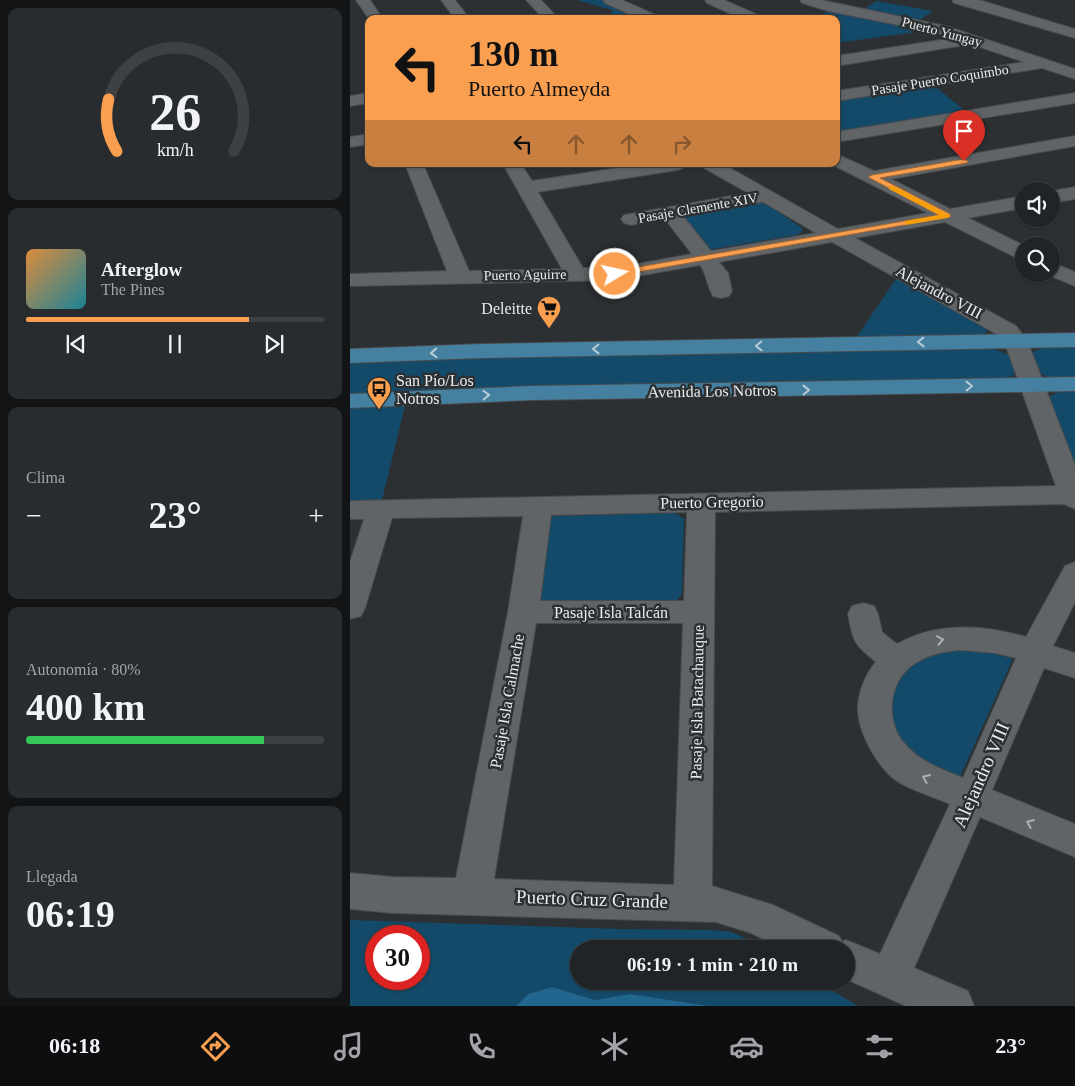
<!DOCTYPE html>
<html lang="es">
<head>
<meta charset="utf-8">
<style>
  :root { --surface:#212426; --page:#292c2e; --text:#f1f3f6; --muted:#a2a4a7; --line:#3e4143; --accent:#fa9f4f }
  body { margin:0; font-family:Georgia,serif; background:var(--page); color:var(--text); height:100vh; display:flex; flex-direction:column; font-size:19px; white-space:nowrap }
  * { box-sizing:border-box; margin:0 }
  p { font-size:16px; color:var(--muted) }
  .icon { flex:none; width:28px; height:28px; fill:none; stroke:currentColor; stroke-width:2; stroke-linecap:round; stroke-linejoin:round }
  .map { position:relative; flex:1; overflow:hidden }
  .panel { display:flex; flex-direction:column; gap:8px; padding:8px; background:#121415; width:350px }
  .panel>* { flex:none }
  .hud { position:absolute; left:15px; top:15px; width:475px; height:152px; border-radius:10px; box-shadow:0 1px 4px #0004,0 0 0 1px var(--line); background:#fa9f4f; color:#111; overflow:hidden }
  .controls { position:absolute; left:665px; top:182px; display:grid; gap:10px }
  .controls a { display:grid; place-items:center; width:45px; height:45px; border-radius:50%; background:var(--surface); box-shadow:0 1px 4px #0004,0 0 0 1px var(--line); font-size:25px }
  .speed { position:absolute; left:15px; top:925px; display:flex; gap:10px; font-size:25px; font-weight:700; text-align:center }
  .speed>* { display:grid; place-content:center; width:65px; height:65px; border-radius:50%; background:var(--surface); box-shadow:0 1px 4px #0004,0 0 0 1px var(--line); line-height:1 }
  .speed .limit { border:8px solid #d22; background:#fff; color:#111 }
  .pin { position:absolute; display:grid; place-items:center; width:42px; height:42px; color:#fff; margin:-51px -21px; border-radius:50% 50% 50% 0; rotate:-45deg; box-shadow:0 0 5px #0007 }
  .pin .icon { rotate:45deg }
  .me { position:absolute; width:55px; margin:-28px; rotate:81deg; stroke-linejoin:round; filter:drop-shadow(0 0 4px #0008) }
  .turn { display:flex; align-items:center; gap:18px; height:105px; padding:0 20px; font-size:22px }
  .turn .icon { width:65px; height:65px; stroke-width:2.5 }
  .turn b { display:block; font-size:35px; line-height:42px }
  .lanes { display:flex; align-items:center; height:48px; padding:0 20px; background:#0003; justify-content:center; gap:25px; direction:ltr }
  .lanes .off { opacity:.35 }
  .big { font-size:38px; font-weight:700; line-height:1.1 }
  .panel .tile { flex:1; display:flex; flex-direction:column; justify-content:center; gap:8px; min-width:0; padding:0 18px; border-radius:10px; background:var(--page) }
  .panel .dial { align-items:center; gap:0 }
  .dial svg { height:130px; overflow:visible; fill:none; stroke:var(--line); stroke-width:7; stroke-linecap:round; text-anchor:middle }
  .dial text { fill:var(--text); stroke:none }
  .song { display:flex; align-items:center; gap:15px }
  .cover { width:60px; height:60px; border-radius:8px; background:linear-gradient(135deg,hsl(30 70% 55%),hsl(190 70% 35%)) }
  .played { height:5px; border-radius:2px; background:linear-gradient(90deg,var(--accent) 75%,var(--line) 75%) }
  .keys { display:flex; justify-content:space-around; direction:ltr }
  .heat { display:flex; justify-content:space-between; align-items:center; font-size:28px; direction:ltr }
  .charge { height:8px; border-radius:4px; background:linear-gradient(90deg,#34c759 80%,var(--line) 0) }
  .trip { position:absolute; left:220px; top:940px; width:285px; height:50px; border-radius:25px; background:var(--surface); box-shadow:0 1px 4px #0004,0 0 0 1px var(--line); font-weight:700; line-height:50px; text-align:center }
  .tab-bar { display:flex; height:80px; justify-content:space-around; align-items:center; background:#0d0e0f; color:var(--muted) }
  .tab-bar .icon { width:35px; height:35px }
  .tab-bar .on { color:var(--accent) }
  .tab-bar b { font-size:22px; color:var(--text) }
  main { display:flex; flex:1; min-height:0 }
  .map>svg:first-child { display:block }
  .green { fill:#144a69; fill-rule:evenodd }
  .forest { fill:#20668e }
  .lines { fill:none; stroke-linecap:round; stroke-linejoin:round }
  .minor-casing { stroke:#474b4d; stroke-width:2 }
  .major-casing { stroke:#474b4d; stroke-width:2 }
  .minor { fill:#606466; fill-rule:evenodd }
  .major { fill:#4580a1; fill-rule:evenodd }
  .oneway { stroke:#b8ccd7 }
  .oneway2 { stroke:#acafb1 }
  .route { fill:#fa9f4f; stroke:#a26733 }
  .slow { fill:#f59e0b }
  .labels { text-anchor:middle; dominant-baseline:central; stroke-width:5; stroke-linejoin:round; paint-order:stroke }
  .far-street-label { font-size:14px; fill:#eaecee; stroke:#2c3032 }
  .street-label { font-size:16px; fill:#eaecee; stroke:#2c3032 }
  .poi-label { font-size:16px; fill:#eaecee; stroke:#2c3032; text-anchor:end }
  .near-street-label { font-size:19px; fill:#eaecee; stroke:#2c3032 }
</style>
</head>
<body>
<main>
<section class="panel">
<div class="tile dial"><svg viewBox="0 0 100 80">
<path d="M14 69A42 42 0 1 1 86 69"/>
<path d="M14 69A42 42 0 0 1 9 37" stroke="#fa9f4f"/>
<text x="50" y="56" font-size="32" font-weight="700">26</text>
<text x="50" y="72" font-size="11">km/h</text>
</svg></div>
<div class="tile">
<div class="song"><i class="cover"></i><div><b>Afterglow</b><p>The Pines</p></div></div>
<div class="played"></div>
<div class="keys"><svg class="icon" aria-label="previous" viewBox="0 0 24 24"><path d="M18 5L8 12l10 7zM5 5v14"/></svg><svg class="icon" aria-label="pause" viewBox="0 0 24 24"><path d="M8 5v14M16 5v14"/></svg><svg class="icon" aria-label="next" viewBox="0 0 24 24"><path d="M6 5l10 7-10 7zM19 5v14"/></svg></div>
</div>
<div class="tile"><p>Clima</p>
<div class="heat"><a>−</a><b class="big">23°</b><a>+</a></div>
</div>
<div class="tile"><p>Autonomía · 80%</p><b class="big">400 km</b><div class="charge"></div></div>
<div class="tile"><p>Llegada</p><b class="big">06:19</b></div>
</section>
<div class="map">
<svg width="725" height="1006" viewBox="0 0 725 1006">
  <rect width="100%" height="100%" fill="#2c3032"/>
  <path class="green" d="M227 0H256L279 11 280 19H261L262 10Z
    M526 1 583 11 568 21 512 11Z
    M480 10 581 30 486 43V19H464Z
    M582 84 618 113 486 135V99Z
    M408 202 418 205 452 228V232L447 235 357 250 331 215Z
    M548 276 636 326 638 331 630 336 506 338Z
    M695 346H725V379C701 378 691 381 679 358L683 352Z
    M640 347 661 356 666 368 664 375 657 378 0 394V361Z
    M725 391V464L699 403V397L706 393Z
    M55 406 32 500H0V408Z
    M325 513 334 519 332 594 322 605 193 604 182 594 193 524 204 516Z
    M596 646 658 652 662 661 610 777 590 776 567 763 539 729 542 679 548 671Z
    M0 920 269 929 364 930 381 932 421 949H229V981H466L508 1006H359L280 994 245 1000 202 987 178 994 166 1006H0ZM26 936H69V979H26Z"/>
  <path class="forest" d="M202 987 245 1000 280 994 359 1006H166L178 994Z"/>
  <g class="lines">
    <defs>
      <path id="minor" d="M6 0H20L33 19H19Z
        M91 0H105L120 19H105Z
        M176 0H191L209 19H194Z
        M253 0H272L308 16 310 19H290L255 3Z
        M355 0H374L410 16 412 19H392L357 3Z
        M450 0H471L596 26 725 69V79L692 68 486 101V91L674 62 621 44 486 66V56L604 38 588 33 478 11 452 3Z
        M602 0H629L725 29V38L604 3Z
        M19 93V103L0 106V96Z
        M725 93V103L486 142V132Z
        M19 134V144L0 147V137Z
        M725 136V146L541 179 600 209 674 196V208L618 218 675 246 674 260 667 258 595 222 505 238 666 326 677 340 725 465V509L714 504 365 512 362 886 423 905 489 936 492 942 496 940 530 954 600 804C584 797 566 792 550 783 530 772 509 734 508 712 507 695 515 674 526 662 504 644 503 642 498 614L502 606 513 603 524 606 528 614 532 632 547 644C588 621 633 625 676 637L715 566 725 562V602L703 646 725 653V678L694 668 642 790 725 824V857L630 817 564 968 618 991 624 1006H556L496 979V949H433L401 933 366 922 43 913 0 909V873L43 877 106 878 158 612 173 516 42 518 15 608 11 616 0 619V562L14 519H0V501L706 486 654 341 650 336 482 242 369 262 378 273 382 291 379 296 371 298 363 296C357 286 357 275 350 265L265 280 0 286V274L97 271 55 164H73L119 271 212 269 153 164H171L182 181 294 164H336L333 168 327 170 188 192 233 268H265L342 254 315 219 281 225 274 223 271 219 274 215 398 193 354 168 351 164H373L488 229 578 213 481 164H486V154L524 171ZM413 202 466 233 361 251 333 216ZM337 512 334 601H190L201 515ZM186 623H333L324 885 144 879ZM612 650 645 653 666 658 613 778C591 769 570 762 554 743 545 733 541 718 542 704 545 665 578 652 612 650Z
        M725 187V199L701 203V191Z
        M701 262 725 272V286L696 274H701Z"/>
      <path id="major" d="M725 333V347L131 358 0 363V349L131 344Z
        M725 377V391L182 400 0 408V394L182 386Z"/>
    </defs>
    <use href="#minor" class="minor-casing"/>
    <use href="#major" class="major-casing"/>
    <use href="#minor" class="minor"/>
    <use href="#major" class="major"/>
  </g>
  <defs><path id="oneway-chevron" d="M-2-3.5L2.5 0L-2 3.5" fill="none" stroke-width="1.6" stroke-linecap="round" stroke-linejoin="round" transform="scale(1.25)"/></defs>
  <g class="oneway">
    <use href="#oneway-chevron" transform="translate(571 342) rotate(179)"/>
    <use href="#oneway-chevron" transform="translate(409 346) rotate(179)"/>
    <use href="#oneway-chevron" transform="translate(246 349) rotate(179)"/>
    <use href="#oneway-chevron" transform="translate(84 353) rotate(178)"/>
    <use href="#oneway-chevron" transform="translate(619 386) rotate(-1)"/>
    <use href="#oneway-chevron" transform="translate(456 390) rotate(-1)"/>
    <use href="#oneway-chevron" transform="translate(136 395) rotate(-2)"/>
  </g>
  <g class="oneway2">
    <use href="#oneway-chevron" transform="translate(590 640) rotate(-11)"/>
    <use href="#oneway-chevron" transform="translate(576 778) rotate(-157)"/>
    <use href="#oneway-chevron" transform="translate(680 823) rotate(-157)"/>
  </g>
  <path class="route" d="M614 159 618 161 617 163 530 178 600 214V217L265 276 261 274 265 271 589 215 518 177 522 175Z"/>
  <path class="slow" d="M539 186H544L601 216 597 218 555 225V221L589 215 539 189Z"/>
  <defs>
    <symbol id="supermarket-pin" viewBox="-11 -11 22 30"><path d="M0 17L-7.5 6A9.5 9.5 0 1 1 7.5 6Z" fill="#fa9f4f" stroke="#2c3032"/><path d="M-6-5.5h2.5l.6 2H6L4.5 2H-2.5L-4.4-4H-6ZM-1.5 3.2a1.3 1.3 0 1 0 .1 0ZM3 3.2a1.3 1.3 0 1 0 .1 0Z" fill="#111"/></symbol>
    <symbol id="bus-pin" viewBox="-11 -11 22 30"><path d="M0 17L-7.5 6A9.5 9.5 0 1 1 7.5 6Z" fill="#fa9f4f" stroke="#2c3032"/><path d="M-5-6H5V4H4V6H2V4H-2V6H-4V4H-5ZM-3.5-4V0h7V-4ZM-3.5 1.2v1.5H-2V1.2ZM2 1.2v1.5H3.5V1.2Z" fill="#111"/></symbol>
  </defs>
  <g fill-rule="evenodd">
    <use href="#supermarket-pin" x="185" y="294" width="28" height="38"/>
    <use href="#bus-pin" x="15" y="375" width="28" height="38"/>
  </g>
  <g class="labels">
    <g class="far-street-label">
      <text transform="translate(592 32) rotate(15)">Puerto Yungay</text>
      <text transform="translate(590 80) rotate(-9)">Pasaje Puerto Coquimbo</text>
      <text transform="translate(348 208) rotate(-10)">Pasaje Clemente XIV</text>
      <text transform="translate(175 275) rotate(-1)">Puerto Aguirre</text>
    </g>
    <g class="street-label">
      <text transform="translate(589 292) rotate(28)">Alejandro VIII</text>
      <text transform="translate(362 391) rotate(-1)">Avenida Los Notros</text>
      <text transform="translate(362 502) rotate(-1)">Puerto Gregorio</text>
      <text x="261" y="612">Pasaje Isla Talcán</text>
      <text transform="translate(157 701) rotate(-80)">Pasaje Isla Calmache</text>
      <text transform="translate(347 702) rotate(-89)">Pasaje Isla Batachauque</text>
    </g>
    <g class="poi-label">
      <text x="182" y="308">Deleitte</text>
      <text x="46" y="380" text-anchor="start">San Pío/Los<tspan x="46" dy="18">Notros</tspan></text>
    </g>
    <g class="near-street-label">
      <text transform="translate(631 775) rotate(-66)">Alejandro VIII</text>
      <text transform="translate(242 899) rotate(2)">Puerto Cruz Grande</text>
    </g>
  </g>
</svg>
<div class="controls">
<a><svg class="icon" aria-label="sound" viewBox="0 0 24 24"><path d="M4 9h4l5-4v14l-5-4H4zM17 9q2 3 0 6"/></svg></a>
<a><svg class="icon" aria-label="search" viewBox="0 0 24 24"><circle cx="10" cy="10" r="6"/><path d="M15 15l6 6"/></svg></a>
</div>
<div class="speed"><div class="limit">30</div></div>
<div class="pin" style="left:614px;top:161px;background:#d93025"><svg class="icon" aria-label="arrive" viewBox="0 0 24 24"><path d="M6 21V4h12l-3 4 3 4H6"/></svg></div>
<svg class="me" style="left:265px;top:274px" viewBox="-20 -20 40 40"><circle r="17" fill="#fa9f4f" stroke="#fff" stroke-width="3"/><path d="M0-11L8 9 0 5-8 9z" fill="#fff"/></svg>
<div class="trip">06:19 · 1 min · 210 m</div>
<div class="hud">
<div class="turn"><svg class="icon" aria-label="left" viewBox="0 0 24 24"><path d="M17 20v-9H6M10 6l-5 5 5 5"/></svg><div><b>130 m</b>Puerto Almeyda</div></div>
<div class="lanes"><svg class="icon" aria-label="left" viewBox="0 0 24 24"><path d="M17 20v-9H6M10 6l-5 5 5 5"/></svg><svg class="icon off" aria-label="ahead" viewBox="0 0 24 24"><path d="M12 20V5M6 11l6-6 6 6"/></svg><svg class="icon off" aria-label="ahead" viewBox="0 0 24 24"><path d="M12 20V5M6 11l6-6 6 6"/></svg><svg class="icon off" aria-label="right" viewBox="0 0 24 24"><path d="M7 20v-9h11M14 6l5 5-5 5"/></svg></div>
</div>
</div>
</main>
<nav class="tab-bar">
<b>06:18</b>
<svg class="icon on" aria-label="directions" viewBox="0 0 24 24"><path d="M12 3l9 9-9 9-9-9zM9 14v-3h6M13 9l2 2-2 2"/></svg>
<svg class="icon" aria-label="music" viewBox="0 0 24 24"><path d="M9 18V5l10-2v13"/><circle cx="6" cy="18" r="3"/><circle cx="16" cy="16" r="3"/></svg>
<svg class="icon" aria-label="phone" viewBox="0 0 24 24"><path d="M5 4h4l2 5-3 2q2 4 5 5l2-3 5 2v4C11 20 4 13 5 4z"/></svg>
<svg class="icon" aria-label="climate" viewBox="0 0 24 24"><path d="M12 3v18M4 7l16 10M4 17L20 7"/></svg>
<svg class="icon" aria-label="car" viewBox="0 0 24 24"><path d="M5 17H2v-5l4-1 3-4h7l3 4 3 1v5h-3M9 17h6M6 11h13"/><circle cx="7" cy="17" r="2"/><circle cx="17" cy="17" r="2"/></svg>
<svg class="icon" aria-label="filters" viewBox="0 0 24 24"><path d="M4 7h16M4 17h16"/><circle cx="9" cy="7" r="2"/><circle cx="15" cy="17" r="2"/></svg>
<b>23°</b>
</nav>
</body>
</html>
